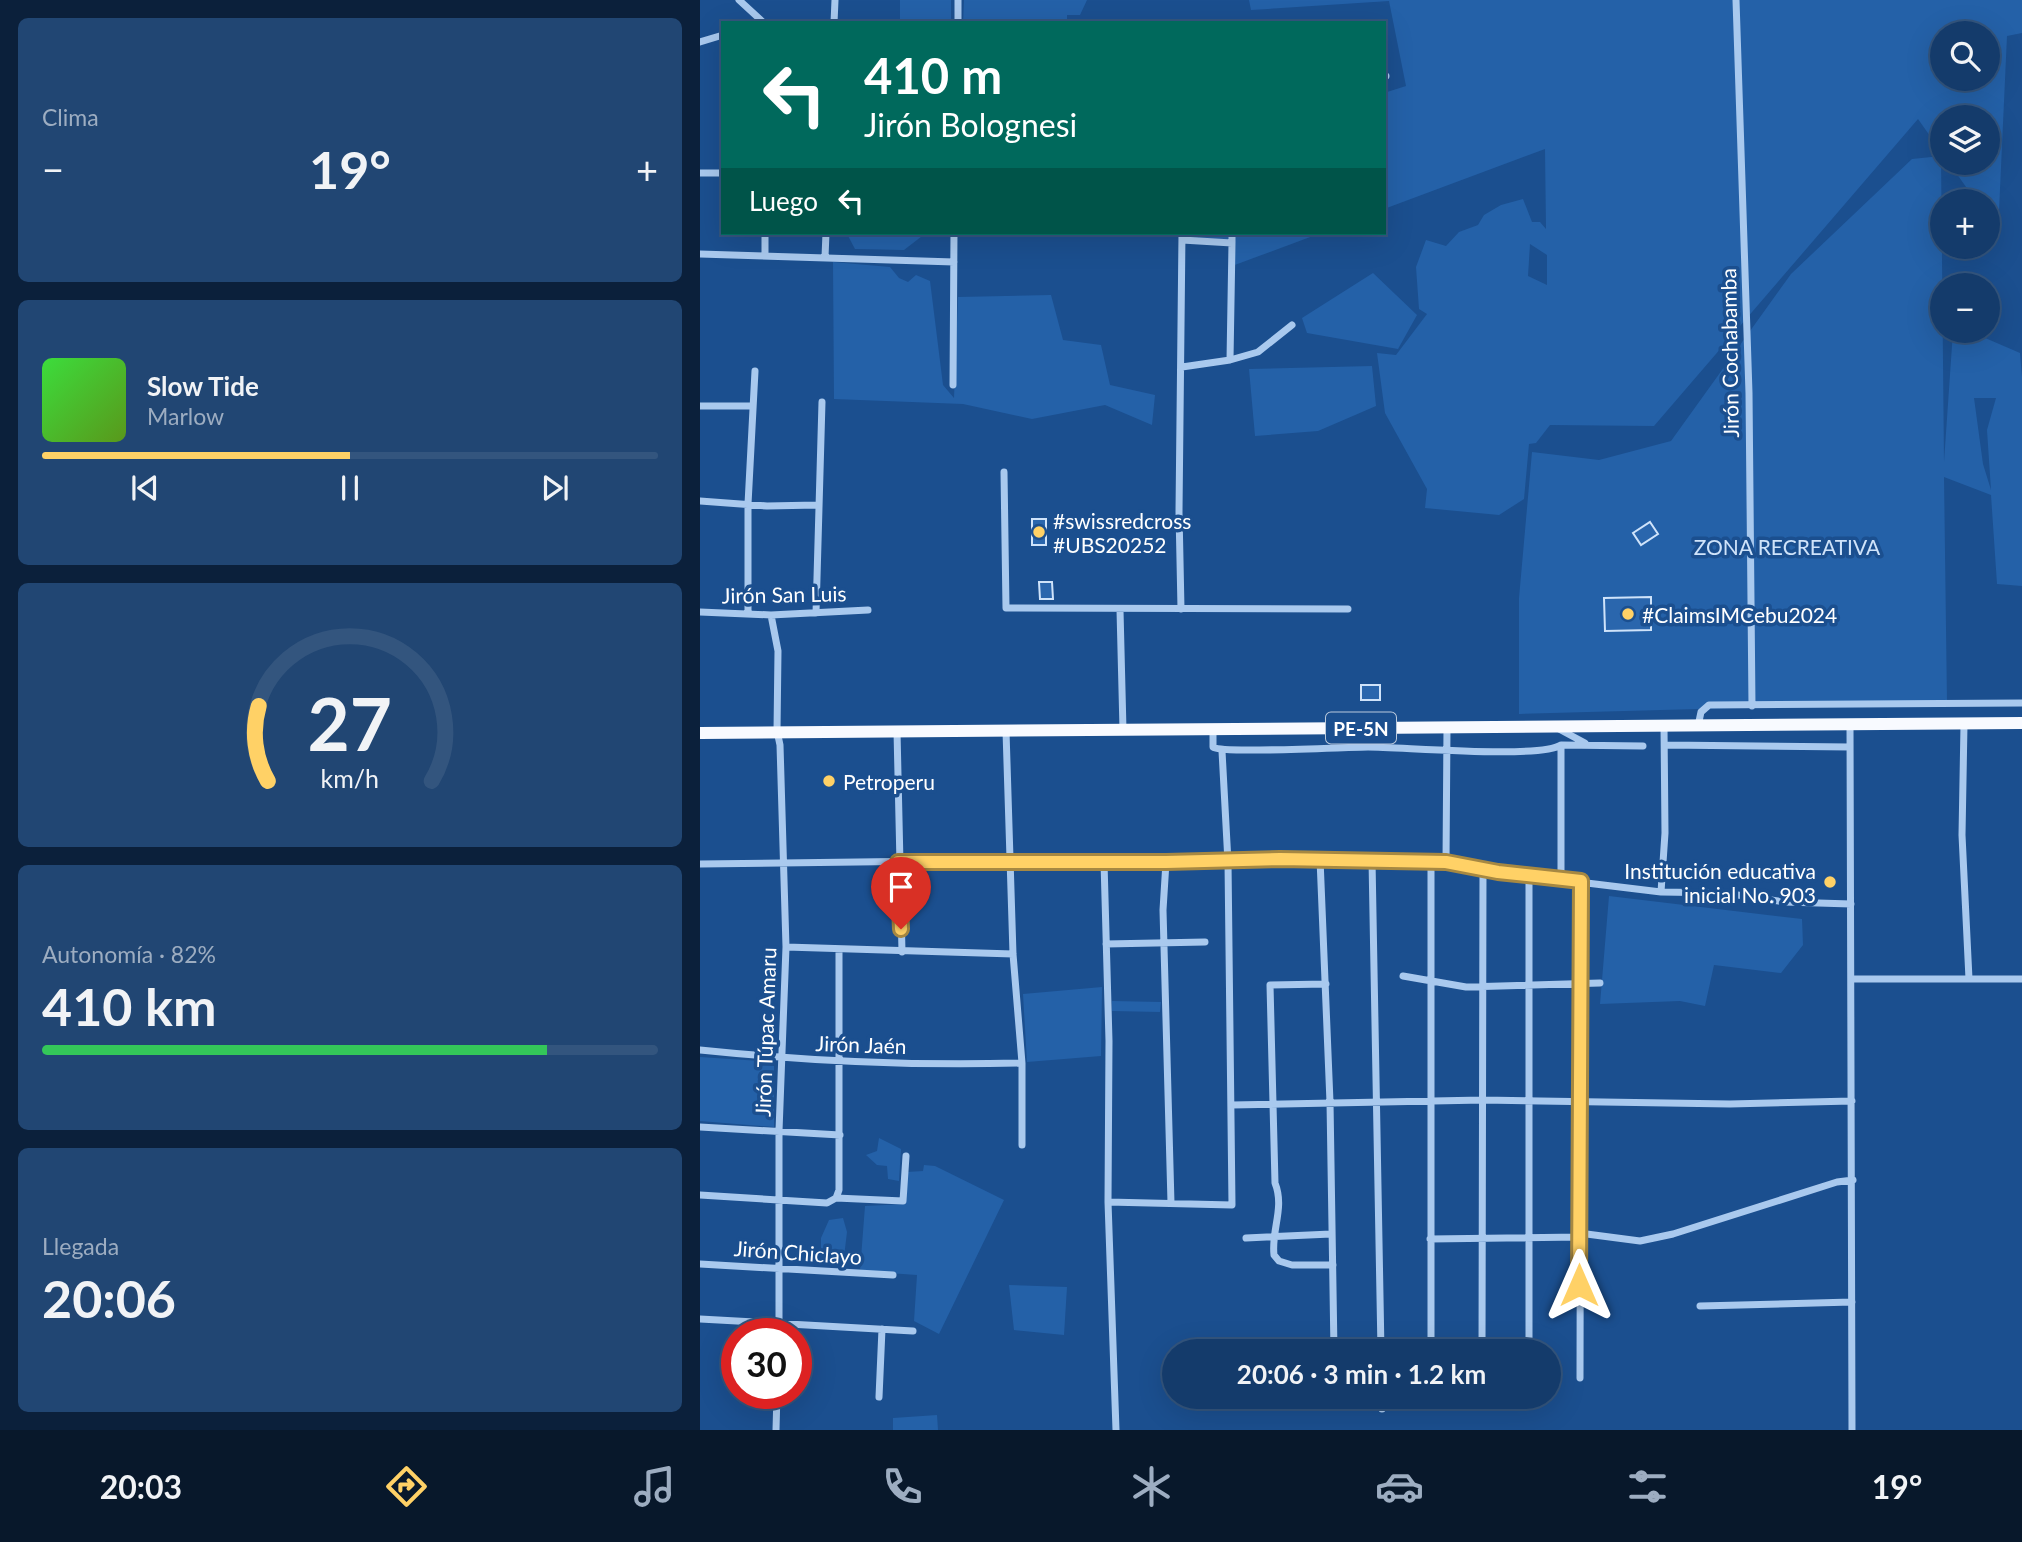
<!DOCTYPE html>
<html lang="es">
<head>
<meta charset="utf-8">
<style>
  :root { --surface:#143b6b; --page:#214673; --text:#f1f3f6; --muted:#9dadc1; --line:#33557e; --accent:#ffd166 }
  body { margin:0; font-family:Lato,sans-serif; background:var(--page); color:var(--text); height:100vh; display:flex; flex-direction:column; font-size:26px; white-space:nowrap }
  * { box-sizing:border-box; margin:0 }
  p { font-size:23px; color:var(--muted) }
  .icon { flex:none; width:38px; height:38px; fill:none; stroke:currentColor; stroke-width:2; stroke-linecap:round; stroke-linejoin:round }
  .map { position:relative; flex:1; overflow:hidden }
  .panel { display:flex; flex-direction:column; gap:18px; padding:18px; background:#0b203b; width:700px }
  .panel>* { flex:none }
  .banner { position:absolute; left:21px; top:21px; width:665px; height:214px; border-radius:0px; box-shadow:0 7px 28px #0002,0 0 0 2px var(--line); background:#00695c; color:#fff; overflow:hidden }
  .buttons { position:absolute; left:1230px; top:21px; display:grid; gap:14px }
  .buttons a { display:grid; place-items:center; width:70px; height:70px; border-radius:50%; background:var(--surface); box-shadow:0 7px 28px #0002,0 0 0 2px var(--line); font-size:35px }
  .speed { position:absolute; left:21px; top:1318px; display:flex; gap:14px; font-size:35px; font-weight:700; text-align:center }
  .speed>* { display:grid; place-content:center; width:91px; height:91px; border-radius:50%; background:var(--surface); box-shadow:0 7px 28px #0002,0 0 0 2px var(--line); line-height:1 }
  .speed .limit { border:10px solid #d22; background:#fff; color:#111 }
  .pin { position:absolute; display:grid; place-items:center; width:60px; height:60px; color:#fff; margin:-72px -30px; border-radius:50% 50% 50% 0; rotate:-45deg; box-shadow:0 0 7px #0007 }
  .pin .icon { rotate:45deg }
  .me { position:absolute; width:77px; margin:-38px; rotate:0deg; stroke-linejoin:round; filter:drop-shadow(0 0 5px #0008) }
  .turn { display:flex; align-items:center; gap:24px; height:147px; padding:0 28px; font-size:32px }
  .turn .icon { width:91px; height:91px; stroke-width:2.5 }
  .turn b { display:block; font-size:49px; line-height:60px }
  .then { display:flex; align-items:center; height:66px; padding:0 28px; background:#0003; gap:14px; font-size:26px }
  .big { font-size:52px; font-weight:700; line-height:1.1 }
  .panel .tile { flex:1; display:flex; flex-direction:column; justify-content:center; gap:10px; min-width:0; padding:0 24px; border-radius:10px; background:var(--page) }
  .panel .dial { align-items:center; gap:0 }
  .dial svg { height:182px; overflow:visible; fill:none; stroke:var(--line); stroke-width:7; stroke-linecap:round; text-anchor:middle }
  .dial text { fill:var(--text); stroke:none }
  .song { display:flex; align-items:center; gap:21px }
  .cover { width:84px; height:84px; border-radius:10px; background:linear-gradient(135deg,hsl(120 70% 55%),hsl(90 70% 35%)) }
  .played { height:7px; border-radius:4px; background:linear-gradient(90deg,var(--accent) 50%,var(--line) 50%) }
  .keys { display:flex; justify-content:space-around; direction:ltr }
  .heat { display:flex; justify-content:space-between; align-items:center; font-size:38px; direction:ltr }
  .charge { height:10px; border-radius:5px; background:linear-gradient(90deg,#34c759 82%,var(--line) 0) }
  .trip { position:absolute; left:462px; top:1339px; width:399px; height:70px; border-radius:35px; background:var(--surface); box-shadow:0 7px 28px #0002,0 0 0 2px var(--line); font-weight:700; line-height:70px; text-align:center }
  .tab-bar { display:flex; height:112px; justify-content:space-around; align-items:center; background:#08182b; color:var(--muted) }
  .tab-bar .icon { width:49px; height:49px }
  .tab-bar .selected { color:var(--accent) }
  .tab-bar b { font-size:32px; color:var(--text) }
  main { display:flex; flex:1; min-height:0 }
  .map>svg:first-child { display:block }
  .green { fill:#2461a8; fill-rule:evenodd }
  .building { fill:#2a66ad; stroke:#cfe3fa; stroke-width:2 }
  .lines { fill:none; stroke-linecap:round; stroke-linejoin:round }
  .minor { stroke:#a9c9ee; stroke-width:7 }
  .trunk { stroke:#f8faff; stroke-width:12 }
  .route-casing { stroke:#a68842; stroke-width:18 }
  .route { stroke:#ffd166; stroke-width:12 }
  .poi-dot { fill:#ffd166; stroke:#1b4f8f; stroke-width:2.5 }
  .labels { text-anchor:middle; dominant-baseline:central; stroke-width:7; stroke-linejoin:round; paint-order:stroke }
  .shield { fill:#1b4f8f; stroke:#bbcadd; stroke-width:2 }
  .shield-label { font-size:19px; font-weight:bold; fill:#fff }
  .street-label { font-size:21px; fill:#fff; stroke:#1b4f8f }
  .poi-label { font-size:21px; fill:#fff; stroke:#1b4f8f; text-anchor:start }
  .park-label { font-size:21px; fill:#cfe3fa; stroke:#1b4f8f }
</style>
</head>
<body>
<main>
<section class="panel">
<div class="tile"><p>Clima</p>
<div class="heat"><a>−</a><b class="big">19°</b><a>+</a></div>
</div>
<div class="tile">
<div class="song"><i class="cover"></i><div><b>Slow Tide</b><p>Marlow</p></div></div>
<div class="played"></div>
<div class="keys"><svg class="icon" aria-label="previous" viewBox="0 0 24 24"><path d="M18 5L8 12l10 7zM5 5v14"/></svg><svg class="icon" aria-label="pause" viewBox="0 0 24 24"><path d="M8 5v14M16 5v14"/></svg><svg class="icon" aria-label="next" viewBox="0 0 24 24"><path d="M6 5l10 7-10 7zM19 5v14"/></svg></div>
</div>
<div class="tile dial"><svg viewBox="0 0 100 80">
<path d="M14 69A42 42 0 1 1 86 69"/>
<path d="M14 69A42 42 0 0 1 10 36" stroke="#ffd166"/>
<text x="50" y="56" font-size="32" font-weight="700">27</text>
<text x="50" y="72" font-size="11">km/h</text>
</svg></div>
<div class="tile"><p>Autonomía · 82%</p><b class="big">410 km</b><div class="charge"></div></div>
<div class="tile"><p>Llegada</p><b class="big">20:06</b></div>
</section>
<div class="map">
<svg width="1322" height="1430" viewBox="0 0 1322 1430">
  <rect width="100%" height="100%" fill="#1b4f8f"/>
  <path class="green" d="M200 0H251V23H200Z
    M264 0H387L380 15H367V23H263Z
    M549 0H1322V33L1307 36 1298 233 1288 218V201H1276L1249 163H1288V117H1242V153L1218 119 954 426 850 425 836 443 829 444 824 499 799 515 725 508 727 489 685 413 677 353 696 355 727 314 719 309 716 267 726 240 746 246 759 232 778 225 784 215 801 205 823 199 832 222H840L846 229 845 149 684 209V93L706 86 689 1 551 10ZM1242 33H1288V79H1242ZM830 244 847 255V285L828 276Z
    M1241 156 1244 462 1253 331H1269L1320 353 1322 377V586L1297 584 1291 495 1244 477 1247 702 819 714V598L832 452 899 460 971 441 1091 274 1212 159ZM1274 398H1296L1287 430 1291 490 1283 464Z
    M135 233H226L204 250 155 249 147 234Z
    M484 233H621L532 266V244L484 240Z
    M133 262 190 267 199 278 208 282 216 275 230 281 243 385 254 398 258 297 351 295 363 340 401 345 410 385 455 395 452 425 405 405 332 419 263 404 134 399Z
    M673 273 717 315 698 349 607 333 602 318Z
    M672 366 676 406 618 431 555 436 549 369Z
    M909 896 1102 919 1103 945 1081 973 1014 965 1005 1006 980 1001 900 1004Z
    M402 987 401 1056 327 1062 323 994Z
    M412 1001 461 1002 460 1012 412 1011Z
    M0 1057 74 1062V1127L0 1121Z
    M179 1138 201 1149 199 1181 188 1179 187 1166 177 1165 166 1155 177 1151Z
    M224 1165 235 1166 304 1200 239 1334 214 1321 217 1275 160 1271 165 1206 206 1204 207 1172 223 1171Z
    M143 1218 147 1232 143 1265H121V1238L129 1220Z
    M309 1285 367 1287 364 1335 314 1330Z
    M237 1415 238 1430H193V1418Z"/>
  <path class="building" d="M332 519H346V545H332Z
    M950 522 958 534 941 545 933 533Z
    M339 582H352L353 599H340Z
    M951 597V630L905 631 904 598Z
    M661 685H680V700H661Z"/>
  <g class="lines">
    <path class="minor" d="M39 0 64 23
      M258 0V23
      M1036 0 1049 393 1052 706
      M134 23 135 0
      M0 42 23 35
      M684 76H686
      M0 173H23
      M482 240 532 243V233
      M0 254 254 262
      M65 255V233
      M125 257 126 233
      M530 360 558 352 592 325
      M482 367 530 360 532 243
      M253 385 254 233
      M0 406H53
      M304 472 306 608 648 609
      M0 501 67 506 117 505
      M481 609 479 512 482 233
      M420 610 423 730
      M0 612 71 615 168 610
      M48 613V504L55 371
      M116 613 122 402
      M71 615 78 651 77 731 80 745 86 947 79 1131V1334
      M1150 725 1152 1430
      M1264 725 1262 835 1269 979
      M998 726 1001 712 1009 705 1322 703
      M513 729V747C521 754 647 747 668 747 703 747 840 759 861 745L943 746
      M859 729 885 743
      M197 731 202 952
      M306 731 313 954 322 1063V1145
      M966 745 1150 747
      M620 859 630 1102 634 1351
      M672 860 681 1351
      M404 862 409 1041 408 1202 416 1430
      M466 862 463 910 471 1203
      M731 862V1351
      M746 862 747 728
      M0 864 310 860 528 862 580 859 746 862 829 876 961 892 1024 893 1085 902 1151 904
      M861 879V745
      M961 892 965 833 964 726
      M406 944 505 942
      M86 947 313 954
      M703 976 766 987 900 983
      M1151 979H1322
      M626 984 570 985 575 1183C585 1208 571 1230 574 1255L579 1261 592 1265H633
      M0 1050C107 1061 214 1066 322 1063
      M532 1105 783 1100 1030 1104 1152 1101
      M0 1127 140 1135
      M0 1195 127 1203 136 1198
      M136 1198 139 1190V949
      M136 1198 203 1201 206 1156
      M408 1202 532 1205 528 862 522 751
      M879 1233 940 1241 973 1234 1137 1182 1153 1180
      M546 1238 631 1234
      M730 1239 880 1237
      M0 1264 193 1275
      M1000 1306 1152 1302
      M0 1319 213 1331
      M782 1351 783 869
      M829 1351V876
      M880 1378 881 881
      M682 1396V1409
      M179 1397 182 1329
      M76 1430 77 1393"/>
    <path class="trunk" d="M0 733 1322 723"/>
  </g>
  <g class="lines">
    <defs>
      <path id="route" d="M201 929 198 862H466L580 859 746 862 798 872 881 881 879 1285"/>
    </defs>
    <use href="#route" class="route-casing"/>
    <use href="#route" class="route"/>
  </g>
  <g class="poi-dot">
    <circle cx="339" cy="532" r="7"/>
    <circle cx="928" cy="614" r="7"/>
    <circle cx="129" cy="781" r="7"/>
    <circle cx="1130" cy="882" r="7"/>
  </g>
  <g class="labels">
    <rect class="shield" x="626" y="712.5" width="70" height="31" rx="5"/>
    <g class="shield-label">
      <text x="661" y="728">PE-5N</text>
    </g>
    <g class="street-label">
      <text transform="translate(1029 353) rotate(-91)">Jirón Cochabamba</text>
      <text transform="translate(84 594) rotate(-1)">Jirón San Luis</text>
      <text transform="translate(65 1032) rotate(-88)">Jirón Túpac Amaru</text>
      <text transform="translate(161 1044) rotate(2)">Jirón Jaén</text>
      <text transform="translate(98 1252) rotate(4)">Jirón Chiclayo</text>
    </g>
    <g class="poi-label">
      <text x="353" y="520">#swissredcross<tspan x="353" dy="24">#UBS20252</tspan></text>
      <text x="942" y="614">#ClaimsIMCebu2024</text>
      <text x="143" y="781">Petroperu</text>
      <text x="1116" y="870" text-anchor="end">Institución educativa<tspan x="1116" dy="24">inicial No. 903</tspan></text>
    </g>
    <g class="park-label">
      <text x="1087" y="546">ZONA RECREATIVA</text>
    </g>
  </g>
</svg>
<div class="buttons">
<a><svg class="icon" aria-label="search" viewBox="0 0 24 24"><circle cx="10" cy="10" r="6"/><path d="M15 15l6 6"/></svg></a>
<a><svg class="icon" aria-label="layers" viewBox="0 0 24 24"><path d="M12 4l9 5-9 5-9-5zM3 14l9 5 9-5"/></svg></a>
<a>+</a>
<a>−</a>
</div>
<div class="speed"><div class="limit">30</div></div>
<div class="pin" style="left:201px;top:929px;background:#d93025"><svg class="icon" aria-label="arrive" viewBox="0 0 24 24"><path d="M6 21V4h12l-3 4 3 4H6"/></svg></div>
<svg class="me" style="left:879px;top:1285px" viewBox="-20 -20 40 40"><path d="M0-17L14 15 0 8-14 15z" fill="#ffd166" stroke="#fff" stroke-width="4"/></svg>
<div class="trip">20:06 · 3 min · 1.2 km</div>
<div class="banner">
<div class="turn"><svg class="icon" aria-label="left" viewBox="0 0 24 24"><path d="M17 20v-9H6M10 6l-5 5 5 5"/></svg><div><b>410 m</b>Jirón Bolognesi</div></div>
<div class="then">Luego<svg class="icon" aria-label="left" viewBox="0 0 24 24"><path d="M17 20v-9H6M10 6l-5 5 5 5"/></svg></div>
</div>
</div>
</main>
<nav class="tab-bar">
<b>20:03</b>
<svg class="icon selected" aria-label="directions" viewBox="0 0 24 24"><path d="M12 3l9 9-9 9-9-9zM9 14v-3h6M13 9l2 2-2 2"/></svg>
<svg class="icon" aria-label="music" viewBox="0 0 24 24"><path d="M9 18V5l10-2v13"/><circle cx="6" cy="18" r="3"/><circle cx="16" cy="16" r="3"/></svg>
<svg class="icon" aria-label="phone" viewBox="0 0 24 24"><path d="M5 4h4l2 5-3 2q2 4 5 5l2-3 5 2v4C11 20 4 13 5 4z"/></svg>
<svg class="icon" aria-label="climate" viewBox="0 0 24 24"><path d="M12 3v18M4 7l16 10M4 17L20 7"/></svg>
<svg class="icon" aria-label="car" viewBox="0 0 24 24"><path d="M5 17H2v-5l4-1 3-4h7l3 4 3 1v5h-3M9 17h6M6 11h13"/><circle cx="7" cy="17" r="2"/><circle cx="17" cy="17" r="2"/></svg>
<svg class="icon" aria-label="filters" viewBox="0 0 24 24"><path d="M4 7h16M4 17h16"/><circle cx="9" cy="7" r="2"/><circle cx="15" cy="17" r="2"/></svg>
<b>19°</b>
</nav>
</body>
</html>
